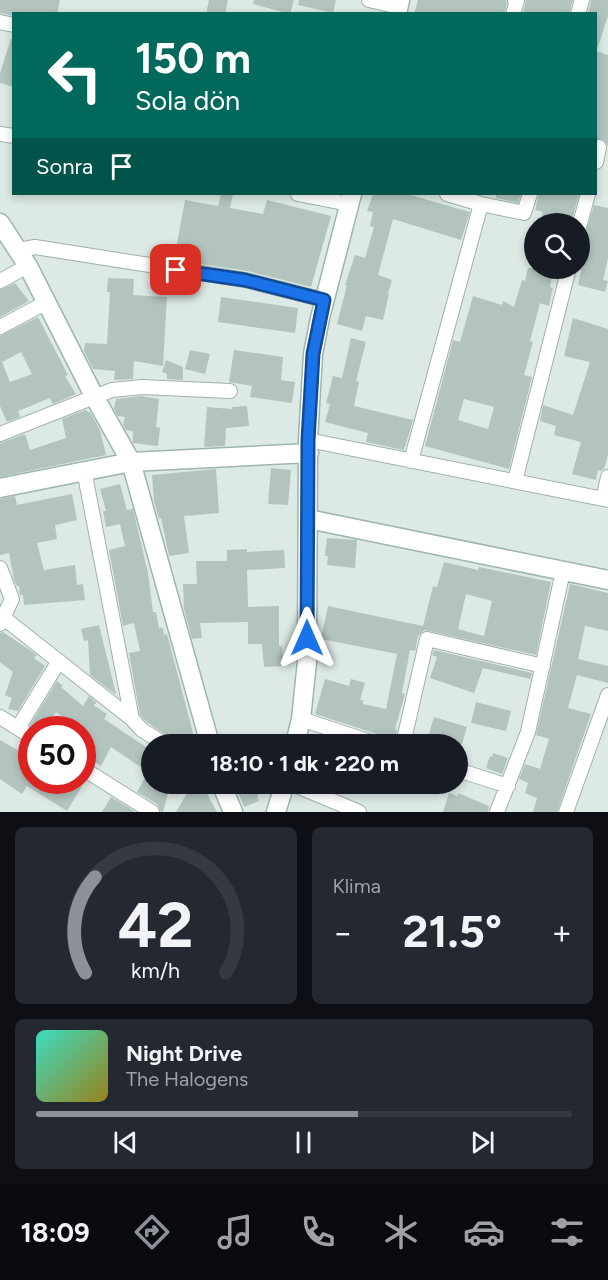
<!DOCTYPE html>
<html lang="tr">
<head>
<meta charset="utf-8">
<style>
  :root { --surface:#171b24; --page:#242831; --text:#f1f3f6; --muted:#9ea1a6; --line:#363941; --accent:#8c9099 }
  body { margin:0; font-family:Figtree,sans-serif; background:var(--page); color:var(--text); height:100vh; display:flex; flex-direction:column; font-size:22px; white-space:nowrap }
  * { box-sizing:border-box; margin:0 }
  p { font-size:20px; color:var(--muted) }
  .icon { flex:none; width:33px; height:33px; fill:none; stroke:currentColor; stroke-width:2; stroke-linecap:round; stroke-linejoin:round }
  .map { position:relative; height:812px; overflow:hidden }
  .side { display:flex; flex-direction:column; gap:15px; padding:15px; background:#0d0f14; flex:1 }
  .side>* { flex:none }
  .top-card { position:absolute; left:12px; top:12px; width:585px; height:183px; border-radius:0px; box-shadow:0 3px 9px #0003; background:#00695c; color:#fff; overflow:hidden }
  .controls { position:absolute; left:524px; top:213px; display:grid; gap:12px }
  .controls a { display:grid; place-items:center; width:66px; height:66px; border-radius:50%; background:var(--surface); box-shadow:0 3px 9px #0003; font-size:30px }
  .speed { position:absolute; left:18px; top:716px; display:flex; gap:12px; font-size:30px; font-weight:700; text-align:center }
  .speed>* { display:grid; place-content:center; width:78px; height:78px; border-radius:50%; background:var(--surface); box-shadow:0 3px 9px #0003; line-height:1 }
  .speed .limit { border:9px solid #d22; background:#fff; color:#111 }
  .pin { position:absolute; display:grid; place-items:center; width:51px; height:51px; color:#fff; margin:-26px; border-radius:12px; box-shadow:0 3px 9px #0006 }
  .me { position:absolute; width:66px; margin:-33px; rotate:0deg; stroke-linejoin:round; filter:drop-shadow(0 0 4px #0008) }
  .turn { display:flex; align-items:center; gap:21px; height:126px; padding:0 24px; font-size:27px }
  .turn .icon { width:78px; height:78px; stroke-width:2.5 }
  .turn b { display:block; font-size:42px; line-height:51px }
  .then { display:flex; align-items:center; height:57px; padding:0 24px; background:#0003; gap:12px; font-size:22px }
  .big { font-size:45px; font-weight:700; line-height:1.1 }
  .side .tile { flex:1; display:flex; flex-direction:column; justify-content:center; gap:9px; min-width:0; padding:0 21px; border-radius:9px; background:var(--page) }
  .side .dial { align-items:center; gap:0 }
  .dial svg { height:156px; overflow:visible; fill:none; stroke:var(--line); stroke-width:7; stroke-linecap:round; text-anchor:middle }
  .dial text { fill:var(--text); stroke:none }
  .song { display:flex; align-items:center; gap:18px }
  .cover { width:72px; height:72px; border-radius:9px; background:linear-gradient(135deg,hsl(170 70% 55%),hsl(50 70% 35%)) }
  .played { height:6px; border-radius:3px; background:linear-gradient(90deg,var(--accent) 60%,var(--line) 60%) }
  .keys { display:flex; justify-content:space-around; direction:ltr }
  .heat { display:flex; justify-content:space-between; align-items:center; font-size:33px; direction:ltr }
  .side .tiles { flex:1; display:grid; gap:15px; grid-template-columns:1fr 1fr }
  .tile:last-child { grid-column:span 2 }
  .trip { position:absolute; left:141px; top:734px; width:327px; height:60px; border-radius:30px; background:var(--surface); box-shadow:0 3px 9px #0003; font-weight:700; line-height:60px; text-align:center }
  .dock { display:flex; height:96px; justify-content:space-around; align-items:center; background:#090b0e; color:var(--muted) }
  .dock .icon { width:42px; height:42px }
  .dock .selected { color:var(--accent) }
  .dock b { font-size:27px; color:var(--text) }
  .map>svg:first-child { display:block }
  .building { fill:#b3c4be; fill-rule:evenodd }
  .lines { fill:none; stroke-linecap:round; stroke-linejoin:round }
  .street-casing { stroke:#a0b1ac; stroke-width:16 }
  .secondary-casing { stroke:#9cb5ae; stroke-width:21 }
  .street { stroke:#fff; stroke-width:14 }
  .secondary { stroke:#fff; stroke-width:18 }
  .route-casing { stroke:#114b97; stroke-width:15 }
  .route { stroke:#1a73e8; stroke-width:10 }
</style>
</head>
<body>
<div class="map">
<svg width="608" height="812" viewBox="0 0 608 812">
  <rect width="100%" height="100%" fill="#dde9e5"/>
  <path class="building" d="M0 0H60L57 14H14V16L0 13Z
    M209 0H228L225 14H206Z
    M254 0H294L290 14 253 4Z
    M299 0H336L333 13 298 5Z
    M418 0H506L507 3 504 14H414Z
    M526 0H573L569 14H523Z
    M591 0H608V16L598 47H596V14H588Z
    M11 39H14V87L0 83V73Z
    M596 51 608 55V146L604 140 596 139Z
    M221 194H233L230 208 263 214 267 200 331 216 311 287 247 271 174 260 185 200 218 206Z
    M373 194H407L470 212 461 240 393 219 378 275 392 280 388 293 389 294 383 320 366 316 362 331 337 324 347 285H345L355 255 365 258 374 227 370 226 373 212 367 211Z
    M496 194H521L518 203 496 198Z
    M539 194H579L571 224H539L543 212 535 210Z
    M594 205 608 208V258L603 280 608 281 605 292 578 285 582 267 579 266 582 252 580 251Z
    M528 268H553L550 287 553 288 549 306 540 303 530 341 533 342 524 375 532 377 509 469 425 446 453 340 460 342 473 296 502 305 503 301 514 307 522 280 525 281ZM464 399 494 407 488 429 458 420Z
    M108 278 134 279 133 295 167 297 163 366 134 361 133 379 114 380 115 371 93 369 84 351 85 343 107 344 110 292H107Z
    M15 283 29 301 0 317V290Z
    M221 297 298 308 295 333 218 322Z
    M38 317 68 375 65 376 76 394 53 404 50 398 18 411 20 417 7 422 0 406V336ZM21 352 32 374 10 382 2 362Z
    M573 318 608 329V455L604 469 601 471 598 470 596 480 572 474 581 442 554 435 556 426 540 421 543 405 573 415 590 362 564 356Z
    M351 338 366 342 356 381 359 382 354 406 413 420 404 450 366 442 368 433 325 422 330 404 326 403 333 376 342 378Z
    M190 350 210 354 205 374 185 369Z
    M234 350 283 357 281 380 295 382 292 403 250 397 252 386 229 382Z
    M166 360 183 367V380L167 379V374L162 372Z
    M141 396 159 399 156 427 160 428 158 446 133 443V431L126 430 123 425 125 417 118 416 114 409 116 399Z
    M247 406 249 426 226 428 225 446 204 447 207 407 232 409V407Z
    M86 410 88 412H90L100 430 106 455 0 477V443L25 434 30 450 66 438 62 419Z
    M271 468 291 470 288 505 268 504Z
    M216 469 219 513 184 516 189 553 169 556 161 518 159 519 154 501 152 475Z
    M120 484 127 510 133 509 148 573 153 612H156L159 628H163L164 635 167 634 196 744H180L148 723 140 715 129 653 140 651 134 623 123 626 109 550 125 546 120 524 106 527 103 511H106L100 489Z
    M72 494 77 520 55 525 57 539 37 543 44 570 75 565 77 585 83 584 85 600 24 605 23 595H20L19 586H17L14 580 9 553 0 555V499L15 496 17 505Z
    M327 538 357 540 355 568 327 565 328 556H325Z
    M247 549V552L284 550 285 568 247 570 248 607 279 606V646H282L283 666 264 667 262 644H248V622L200 623 202 638 192 639 184 609 183 584H197L196 561H227V550Z
    M444 562 478 570 479 567 551 582 536 655 425 630 418 636 415 651 410 650 402 693 405 694 395 729 397 730 394 744H386L384 738 380 735 315 714 325 679 349 686 351 679 365 683 360 700H363V704L386 709 397 654 321 639 328 606 423 626 433 586 437 587ZM466 594 492 601 484 636 458 629Z
    M570 584 608 593V631L585 626 578 659 608 666V683L577 675 568 708 591 714 557 812H533L537 798 525 793 528 783 519 779 525 764 540 769 549 739 536 735Z
    M99 625 116 694H115L90 675 88 640 84 641 81 629Z
    M3 632 37 655 34 658 45 666 18 711 8 709 12 698 5 695 13 672 0 662V633Z
    M434 650 532 673 530 679 483 668 474 693 430 678 437 657 432 655Z
    M57 681 63 686 61 687 83 706 89 696 97 703 93 705 107 714 104 719 152 751V783H171L163 812H161L157 804 137 792 148 772 111 747 101 766 96 763 94 765 82 759V748L89 735 56 712 44 729H36L30 725Z
    M476 702 511 711 506 731 471 723Z
    M434 717 467 727 462 744H412L414 736 427 740Z
    M0 740 23 753 32 746V780L82 779 85 781 67 811 27 786 22 794 0 779Z
    M493 753 508 758 502 774 486 768 490 756 492 757Z
    M193 783H201L217 812H176Z
    M234 783H273L271 789 257 795 259 801 244 807Z
    M449 793 458 796V793L489 806 488 812H443Z
    M111 797 128 807 135 812H102Z"/>
  <g class="lines">
    <defs>
      <path id="street" d="M369 0 399 7
        M513 14 517 1 515 0
        M578 14 582 0
        M0 22 14 25
        M0 134 14 136
        M596 162 599 147
        M298 194 349 204
        M447 194 481 204 524 213 530 194
        M579 227 588 194
        M18 250 35 247 245 280 324 300
        M0 281 28 266
        M0 327 47 302
        M0 434 112 390 142 387 230 391
        M308 440 608 500
        M411 461 481 204
        M84 470 132 719
        M515 481 569 268
        M603 499 608 477
        M0 568 12 599 0 624
        M0 615 132 719 142 730 165 744
        M0 717 32 737
        M301 719 377 744
        M18 728 59 661
        M403 744 427 639 543 666
        M82 768 152 812
        M458 770 508 786
        M290 783 359 812
        M497 812 528 732 563 571
        M566 812 608 695"/>
      <path id="secondary" d="M397 14 400 0
        M0 223 28 266 94 396 131 462 210 744
        M0 488 131 462 309 453
        M308 519 608 580
        M295 744 301 719 307 662 308 440 313 354 320 318 352 194
        M221 783 233 812
        M276 812 285 783"/>
    </defs>
    <use href="#street" class="street-casing"/>
    <use href="#secondary" class="secondary-casing"/>
    <use href="#street" class="street"/>
    <use href="#secondary" class="secondary"/>
  </g>
  <g class="lines">
    <defs>
      <path id="route" d="M176 270 245 280 324 300 313 354 308 440 307 638"/>
    </defs>
    <use href="#route" class="route-casing"/>
    <use href="#route" class="route"/>
  </g>
</svg>
<div class="controls">
<a><svg class="icon" aria-label="search" viewBox="0 0 24 24"><circle cx="10" cy="10" r="6"/><path d="M15 15l6 6"/></svg></a>
</div>
<div class="speed"><div class="limit">50</div></div>
<div class="pin" style="left:176px;top:270px;background:#d93025"><svg class="icon" aria-label="arrive" viewBox="0 0 24 24"><path d="M6 21V4h12l-3 4 3 4H6"/></svg></div>
<svg class="me" style="left:307px;top:638px" viewBox="-20 -20 40 40"><path d="M0-17L14 15 0 8-14 15z" fill="#1a73e8" stroke="#fff" stroke-width="4"/></svg>
<div class="trip">18:10 · 1 dk · 220 m</div>
<div class="top-card">
<div class="turn"><svg class="icon" aria-label="left" viewBox="0 0 24 24"><path d="M17 20v-9H6M10 6l-5 5 5 5"/></svg><div><b>150 m</b>Sola dön</div></div>
<div class="then">Sonra<svg class="icon" aria-label="arrive" viewBox="0 0 24 24"><path d="M6 21V4h12l-3 4 3 4H6"/></svg></div>
</div>
</div>
<section class="side">
<div class="tiles">
<div class="tile dial"><svg viewBox="0 0 100 80">
<path d="M14 69A42 42 0 1 1 86 69"/>
<path d="M14 69A42 42 0 0 1 19 20" stroke="#8c9099"/>
<text x="50" y="56" font-size="32" font-weight="700">42</text>
<text x="50" y="72" font-size="11">km/h</text>
</svg></div>
<div class="tile"><p>Klima</p>
<div class="heat"><a>−</a><b class="big">21.5°</b><a>+</a></div>
</div>
<div class="tile">
<div class="song"><i class="cover"></i><div><b>Night Drive</b><p>The Halogens</p></div></div>
<div class="played"></div>
<div class="keys"><svg class="icon" aria-label="previous" viewBox="0 0 24 24"><path d="M18 5L8 12l10 7zM5 5v14"/></svg><svg class="icon" aria-label="pause" viewBox="0 0 24 24"><path d="M8 5v14M16 5v14"/></svg><svg class="icon" aria-label="next" viewBox="0 0 24 24"><path d="M6 5l10 7-10 7zM19 5v14"/></svg></div>
</div>
</div>
</section>
<nav class="dock">
<b>18:09</b>
<svg class="icon selected" aria-label="directions" viewBox="0 0 24 24"><path d="M12 3l9 9-9 9-9-9zM9 14v-3h6M13 9l2 2-2 2"/></svg>
<svg class="icon" aria-label="music" viewBox="0 0 24 24"><path d="M9 18V5l10-2v13"/><circle cx="6" cy="18" r="3"/><circle cx="16" cy="16" r="3"/></svg>
<svg class="icon" aria-label="phone" viewBox="0 0 24 24"><path d="M5 4h4l2 5-3 2q2 4 5 5l2-3 5 2v4C11 20 4 13 5 4z"/></svg>
<svg class="icon" aria-label="climate" viewBox="0 0 24 24"><path d="M12 3v18M4 7l16 10M4 17L20 7"/></svg>
<svg class="icon" aria-label="car" viewBox="0 0 24 24"><path d="M5 17H2v-5l4-1 3-4h7l3 4 3 1v5h-3M9 17h6M6 11h13"/><circle cx="7" cy="17" r="2"/><circle cx="17" cy="17" r="2"/></svg>
<svg class="icon" aria-label="filters" viewBox="0 0 24 24"><path d="M4 7h16M4 17h16"/><circle cx="9" cy="7" r="2"/><circle cx="15" cy="17" r="2"/></svg>
</nav>
</body>
</html>
